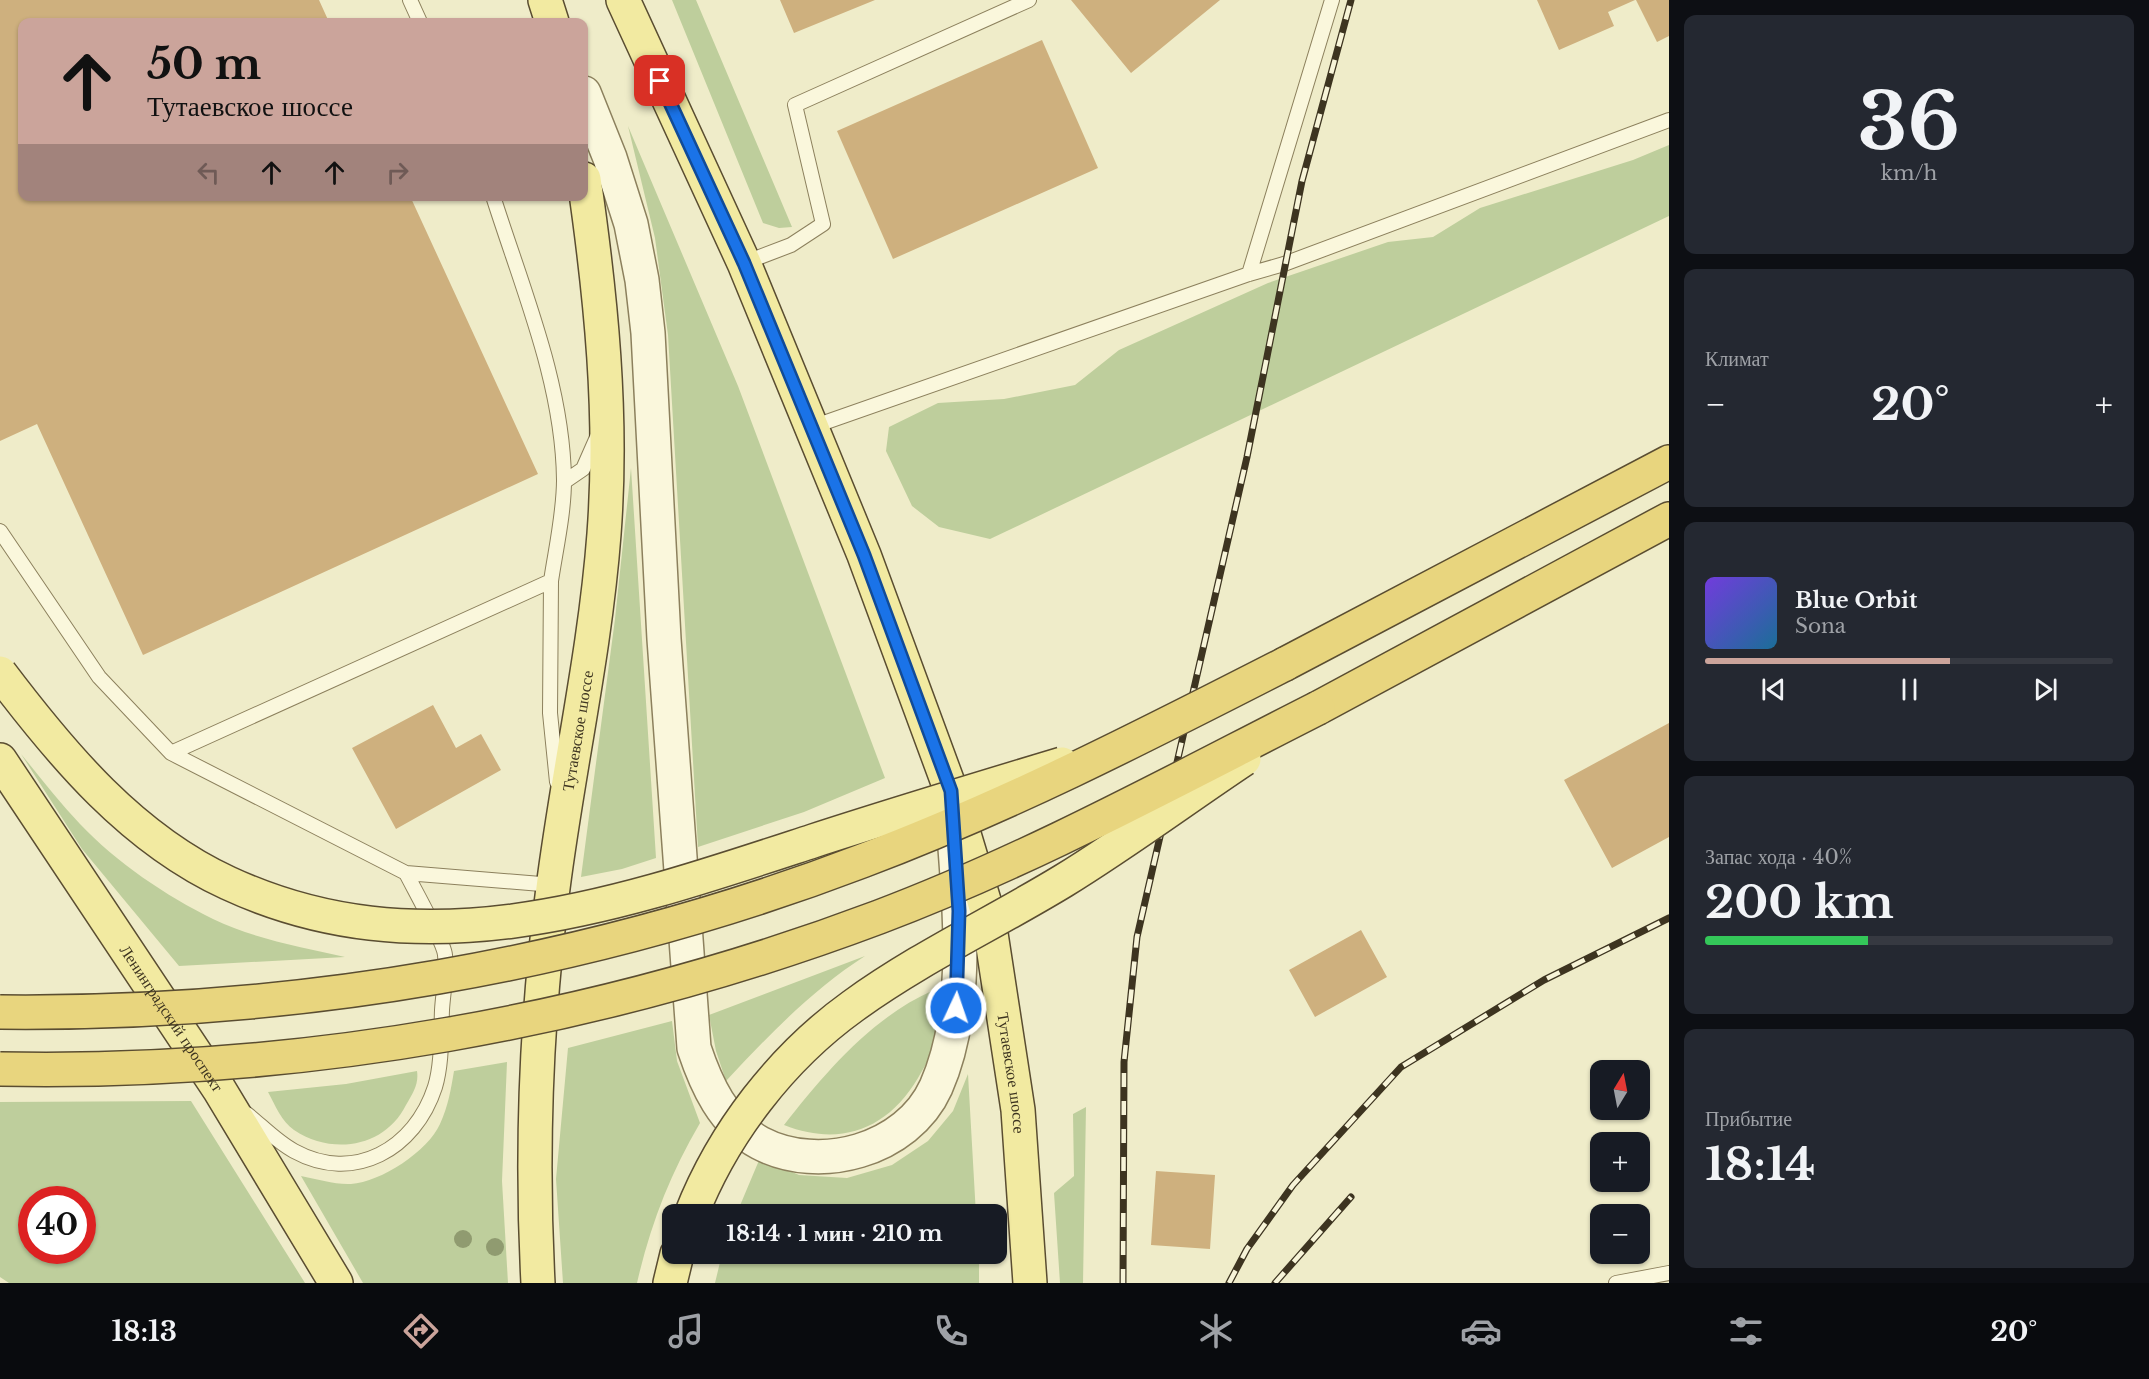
<!DOCTYPE html>
<html lang="ru">
<head>
<meta charset="utf-8">
<style>
  :root { --surface:#171b24; --page:#242831; --text:#f1f3f6; --muted:#9ea1a6; --line:#363941; --accent:#cba49b }
  body { margin:0; font-family:"Libre Baskerville",serif; background:var(--page); color:var(--text); height:100vh; display:flex; flex-direction:column; font-size:22px; white-space:nowrap }
  * { box-sizing:border-box; margin:0 }
  p { font-size:20px; color:var(--muted) }
  .icon { flex:none; width:33px; height:33px; fill:none; stroke:currentColor; stroke-width:2; stroke-linecap:round; stroke-linejoin:round }
  .map { position:relative; flex:1; overflow:hidden }
  .details { display:flex; flex-direction:column; gap:15px; padding:15px; background:#0d0f14; width:480px }
  .details>* { flex:none }
  .banner { position:absolute; left:18px; top:18px; width:570px; height:183px; border-radius:12px; box-shadow:0 2px 4px #0004; background:#cba49b; color:#111; overflow:hidden }
  .needle { width:39px; rotate:10deg }
  .controls { position:absolute; left:1590px; top:1060px; display:grid; gap:12px }
  .controls a { display:grid; place-items:center; width:60px; height:60px; border-radius:12px; background:var(--surface); box-shadow:0 2px 4px #0004; font-size:30px }
  .speed { position:absolute; left:18px; top:1186px; display:flex; gap:12px; font-size:30px; font-weight:700; text-align:center }
  .speed>* { display:grid; place-content:center; width:78px; height:78px; border-radius:50%; background:var(--surface); box-shadow:0 2px 4px #0004; line-height:1 }
  .speed .limit { border:9px solid #d22; background:#fff; color:#111 }
  .pin { position:absolute; display:grid; place-items:center; width:51px; height:51px; color:#fff; margin:-26px; border-radius:12px; box-shadow:0 3px 9px #0006 }
  .me { position:absolute; width:66px; margin:-33px; rotate:3deg; stroke-linejoin:round; filter:drop-shadow(0 0 4px #0008) }
  .turn { display:flex; align-items:center; gap:21px; height:126px; padding:0 30px; font-size:27px }
  .turn .icon { width:78px; height:78px; stroke-width:2.5 }
  .turn b { display:block; font-size:42px; line-height:51px }
  .lanes { display:flex; align-items:center; height:57px; padding:0 30px; background:#0003; justify-content:center; gap:30px; direction:ltr }
  .lanes .off { opacity:.35 }
  .big { font-size:45px; font-weight:700; line-height:1.1 }
  .details .widget { flex:1; display:flex; flex-direction:column; justify-content:center; gap:9px; min-width:0; padding:0 21px; border-radius:12px; background:var(--page) }
  .details .dial { align-items:center; gap:0 }
  .dial b { font-size:78px; line-height:1 }
  .song { display:flex; align-items:center; gap:18px }
  .cover { width:72px; height:72px; border-radius:9px; background:linear-gradient(135deg,hsl(260 70% 55%),hsl(200 70% 35%)) }
  .played { height:6px; border-radius:3px; background:linear-gradient(90deg,var(--accent) 60%,var(--line) 60%) }
  .keys { display:flex; justify-content:space-around; direction:ltr }
  .heat { display:flex; justify-content:space-between; align-items:center; font-size:33px; direction:ltr }
  .charge { height:9px; border-radius:4px; background:linear-gradient(90deg,#34c759 40%,var(--line) 0) }
  .trip { position:absolute; left:662px; top:1204px; width:345px; height:60px; border-radius:12px; background:var(--surface); box-shadow:0 2px 4px #0004; font-weight:700; line-height:60px; text-align:center }
  .tab-bar { display:flex; height:96px; justify-content:space-around; align-items:center; background:#090b0e; color:var(--muted) }
  .tab-bar .icon { width:42px; height:42px }
  .tab-bar .active { color:var(--accent) }
  .tab-bar b { font-size:27px; color:var(--text) }
  main { display:flex; flex:1; min-height:0 }
  .map>svg:first-child { display:block }
  .green { fill:#bece9c; fill-rule:evenodd }
  .building { fill:#ceb07e }
  .lines { fill:none; stroke-linecap:round; stroke-linejoin:round }
  .service-casing { stroke:#8c805d; stroke-width:16 }
  .tertiary-casing { stroke:#8c805d; stroke-width:36 }
  .primary-casing { stroke:#5a4d31; stroke-width:36 }
  .trunk-casing { stroke:#5a4d31; stroke-width:36 }
  .service { stroke:#faf7dc; stroke-width:14 }
  .tertiary { stroke:#faf7dc; stroke-width:33 }
  .primary { stroke:#f2eaa1; stroke-width:33 }
  .trunk { stroke:#e8d57e; stroke-width:33 }
  .rail-casing { stroke:#3d3420; stroke-width:7 }
  .rail { stroke:#f7f4d8; stroke-width:4.5; stroke-dasharray:14; stroke-linecap:butt }
  .primary-bridge-casing { stroke:#5a4d31; stroke-width:36; stroke-linecap:butt }
  .trunk-bridge-casing { stroke:#5a4d31; stroke-width:36; stroke-linecap:butt }
  .primary-bridge { stroke:#f2eaa1; stroke-width:33 }
  .trunk-bridge { stroke:#e8d57e; stroke-width:33 }
  .tree { fill:#909b70 }
  .route-casing { stroke:#114b97; stroke-width:15 }
  .route { stroke:#1a73e8; stroke-width:10 }
  .labels { text-anchor:middle; dominant-baseline:central; stroke-width:6; stroke-linejoin:round; paint-order:stroke }
  .street-label { font-size:16px; fill:#3d3420; stroke:#f7f4d8 }
</style>
</head>
<body>
<main>
<div class="map">
<svg width="1669" height="1283" viewBox="0 0 1669 1283">
  <rect width="100%" height="100%" fill="#efecc9"/>
  <path class="green" d="M672 0H696L792 227 779 228 763 223Z
    M628 126 738 386 885 778 804 812 698 847 668 335 655 238Z
    M1669 145V216L990 539 939 527 912 506 886 451 889 427 938 403 1004 399 1075 385 1119 350 1268 283 1388 242 1433 237 1480 208 1633 160Z
    M631 468 656 858 622 869 581 877 615 619Z
    M21 754C40 777 59 802 80 824 116 862 166 896 213 919 254 939 301 947 345 957L179 966 82 849Z
    M865 956C812 990 769 1035 726 1081L716 1051 709 1015Z
    M934 990C936 1007 938 1023 935 1040 932 1055 925 1066 918 1078 887 1130 840 1147 784 1125 825 1073 872 1017 934 990Z
    M672 1021 677 1061 700 1123C670 1174 650 1226 637 1283H563L556 1179 568 1048Z
    M507 1062 502 1181 508 1283H363L301 1176C317 1179 336 1185 351 1184 381 1182 428 1151 440 1124 448 1107 451 1089 454 1071Z
    M417 1071C419 1084 413 1093 406 1105 385 1147 333 1156 294 1130 282 1122 275 1105 268 1092L346 1084Z
    M968 1074 976 1215H736L760 1158 799 1175 847 1178 892 1165 928 1141 953 1111Z
    M191 1101 305 1283H9L0 1277V1102ZM32 1200H82V1251H32Z
    M1086 1107 1083 1283H1060L1054 1193 1074 1176 1073 1114Z
    M722 1254H979V1283H715Z"/>
  <path class="building" d="M0 0H319L329 22H22V196H410L538 474 143 655 37 424 0 441Z
    M780 0H875L794 33Z
    M1071 0H1220L1131 73Z
    M1537 0H1635L1608 12 1614 26 1559 50Z
    M1636 0H1669V36L1657 42Z
    M1042 40 1098 168 893 259 837 131Z
    M433 705 456 748 481 734 501 770 396 829 352 748Z
    M1669 723V837L1612 868 1564 780Z
    M1361 930 1387 977 1315 1017 1289 970Z
    M1156 1171 1215 1175 1210 1249 1151 1245Z"/>
  <g class="lines">
    <defs>
      <path id="service" d="M410 0 420 22
        M744 263 791 245 823 224 795 105 1029 0
        M1249 274 1332 0
        M812 427 1249 274 1284 264 1669 120
        M564 482 583 469 598 435
        M0 531 99 677 171 753 406 873 553 885
        M551 581 550 713 557 782
        M171 753 551 581C556 548 564 513 564 480 563 383 522 288 493 196
        M247 1114C262 1126 277 1142 294 1151 354 1184 415 1149 435 1087 442 1064 441 1035 442 1010 443 993 447 973 445 955 444 942 414 889 406 873
        M1616 1283 1669 1273"/>
      <path id="tertiary" d="M584 93 610 158 631 224 642 280 648 333 664 639 694 1048C706 1084 723 1123 760 1143 819 1174 907 1151 936 1087 971 1008 959 906 953 821"/>
      <g id="primary">
        <path d="M545 0 552 22"/>
        <path id="s1" d="M623 0 744 263 864 555 951 791 988 914 1018 1110 1030 1283"/>
        <path id="s2" d="M0 760 219 1089 336 1283"/>
        <path id="s3" d="M538 1283C531 1151 536 1019 553 888 568 770 595 653 604 534 613 415 601 297 584 179"/>
        <path d="M670 1283 677 1254"/>
      </g>
      <path id="trunk" d="M1285 664 1669 462
        M1318 708 1669 519"/>
    </defs>
    <use href="#service" class="service-casing"/>
    <use href="#tertiary" class="tertiary-casing"/>
    <use href="#primary" class="primary-casing"/>
    <use href="#trunk" class="trunk-casing"/>
    <use href="#service" class="service"/>
    <use href="#tertiary" class="tertiary"/>
    <use href="#primary" class="primary"/>
    <use href="#trunk" class="trunk"/>
    <defs>
      <path id="rail" d="M1123 1283 1124 1062 1137 937 1247 457 1302 181 1351 0
        M1229 1283 1247 1249 1293 1185 1401 1067 1544 980 1669 918
        M1275 1283 1351 1197"/>
    </defs>
    <use href="#rail" class="rail-casing"/>
    <use href="#rail" class="rail"/>
    <defs>
      <path id="primary-bridge" d="M0 673C62 755 132 839 228 883 424 974 621 904 813 841 896 814 979 789 1062 764
        M691 1215C723 1133 782 1057 853 1006 919 958 994 923 1063 881 1125 843 1184 799 1244 759"/>
      <path id="trunk-bridge" d="M0 1012C294 1015 587 966 862 861 1008 806 1146 735 1285 664
        M0 1069C298 1075 600 1022 879 917 1030 860 1174 781 1318 708"/>
    </defs>
    <use href="#primary-bridge" class="primary-bridge-casing"/>
    <use href="#trunk-bridge" class="trunk-bridge-casing"/>
    <use href="#primary-bridge" class="primary-bridge"/>
    <use href="#trunk-bridge" class="trunk-bridge"/>
  </g>
  <g class="tree">
    <circle cx="463" cy="1239" r="9"/>
    <circle cx="495" cy="1247" r="9"/>
  </g>
  <g class="lines">
    <defs>
      <path id="route" d="M660 81 744 263 864 555 951 791 959 911 956 1008"/>
    </defs>
    <use href="#route" class="route-casing"/>
    <use href="#route" class="route"/>
  </g>
  <g class="labels">
    <g class="street-label">
      <text stroke="none"><textPath href="#s3" startOffset="555">Тутаевское шоссе</textPath></text>
      <text stroke="none"><textPath href="#s2" startOffset="310">Ленинградский проспект</textPath></text>
      <text stroke="none"><textPath href="#s1" startOffset="1146">Тутаевское шоссе</textPath></text>
    </g>
  </g>
</svg>
<div class="controls">
<a><svg class="needle" viewBox="-14 -14 28 28"><path d="M0-13l5 13h-10z" fill="#e53935"/><path d="M0 13l5-13h-10z" fill="#9ea1a6"/></svg></a>
<a>+</a>
<a>−</a>
</div>
<div class="speed"><div class="limit">40</div></div>
<div class="pin" style="left:660px;top:81px;background:#d93025"><svg class="icon" aria-label="arrive" viewBox="0 0 24 24"><path d="M6 21V4h12l-3 4 3 4H6"/></svg></div>
<svg class="me" style="left:956px;top:1008px" viewBox="-20 -20 40 40"><circle r="17" fill="#1a73e8" stroke="#fff" stroke-width="3"/><path d="M0-11L8 9 0 5-8 9z" fill="#fff"/></svg>
<div class="trip">18:14 · 1 мин · 210 m</div>
<div class="banner">
<div class="turn"><svg class="icon" aria-label="ahead" viewBox="0 0 24 24"><path d="M12 20V5M6 11l6-6 6 6"/></svg><div><b>50 m</b>Тутаевское шоссе</div></div>
<div class="lanes"><svg class="icon off" aria-label="left" viewBox="0 0 24 24"><path d="M17 20v-9H6M10 6l-5 5 5 5"/></svg><svg class="icon" aria-label="ahead" viewBox="0 0 24 24"><path d="M12 20V5M6 11l6-6 6 6"/></svg><svg class="icon" aria-label="ahead" viewBox="0 0 24 24"><path d="M12 20V5M6 11l6-6 6 6"/></svg><svg class="icon off" aria-label="right" viewBox="0 0 24 24"><path d="M7 20v-9h11M14 6l5 5-5 5"/></svg></div>
</div>
</div>
<section class="details">
<div class="widget dial"><b>36</b><p>km/h</p></div>
<div class="widget"><p>Климат</p>
<div class="heat"><a>−</a><b class="big">20°</b><a>+</a></div>
</div>
<div class="widget">
<div class="song"><i class="cover"></i><div><b>Blue Orbit</b><p>Sona</p></div></div>
<div class="played"></div>
<div class="keys"><svg class="icon" aria-label="previous" viewBox="0 0 24 24"><path d="M18 5L8 12l10 7zM5 5v14"/></svg><svg class="icon" aria-label="pause" viewBox="0 0 24 24"><path d="M8 5v14M16 5v14"/></svg><svg class="icon" aria-label="next" viewBox="0 0 24 24"><path d="M6 5l10 7-10 7zM19 5v14"/></svg></div>
</div>
<div class="widget"><p>Запас хода · 40%</p><b class="big">200 km</b><div class="charge"></div></div>
<div class="widget"><p>Прибытие</p><b class="big">18:14</b></div>
</section>
</main>
<nav class="tab-bar">
<b>18:13</b>
<svg class="icon active" aria-label="directions" viewBox="0 0 24 24"><path d="M12 3l9 9-9 9-9-9zM9 14v-3h6M13 9l2 2-2 2"/></svg>
<svg class="icon" aria-label="music" viewBox="0 0 24 24"><path d="M9 18V5l10-2v13"/><circle cx="6" cy="18" r="3"/><circle cx="16" cy="16" r="3"/></svg>
<svg class="icon" aria-label="phone" viewBox="0 0 24 24"><path d="M5 4h4l2 5-3 2q2 4 5 5l2-3 5 2v4C11 20 4 13 5 4z"/></svg>
<svg class="icon" aria-label="climate" viewBox="0 0 24 24"><path d="M12 3v18M4 7l16 10M4 17L20 7"/></svg>
<svg class="icon" aria-label="car" viewBox="0 0 24 24"><path d="M5 17H2v-5l4-1 3-4h7l3 4 3 1v5h-3M9 17h6M6 11h13"/><circle cx="7" cy="17" r="2"/><circle cx="17" cy="17" r="2"/></svg>
<svg class="icon" aria-label="filters" viewBox="0 0 24 24"><path d="M4 7h16M4 17h16"/><circle cx="9" cy="7" r="2"/><circle cx="15" cy="17" r="2"/></svg>
<b>20°</b>
</nav>
</body>
</html>
